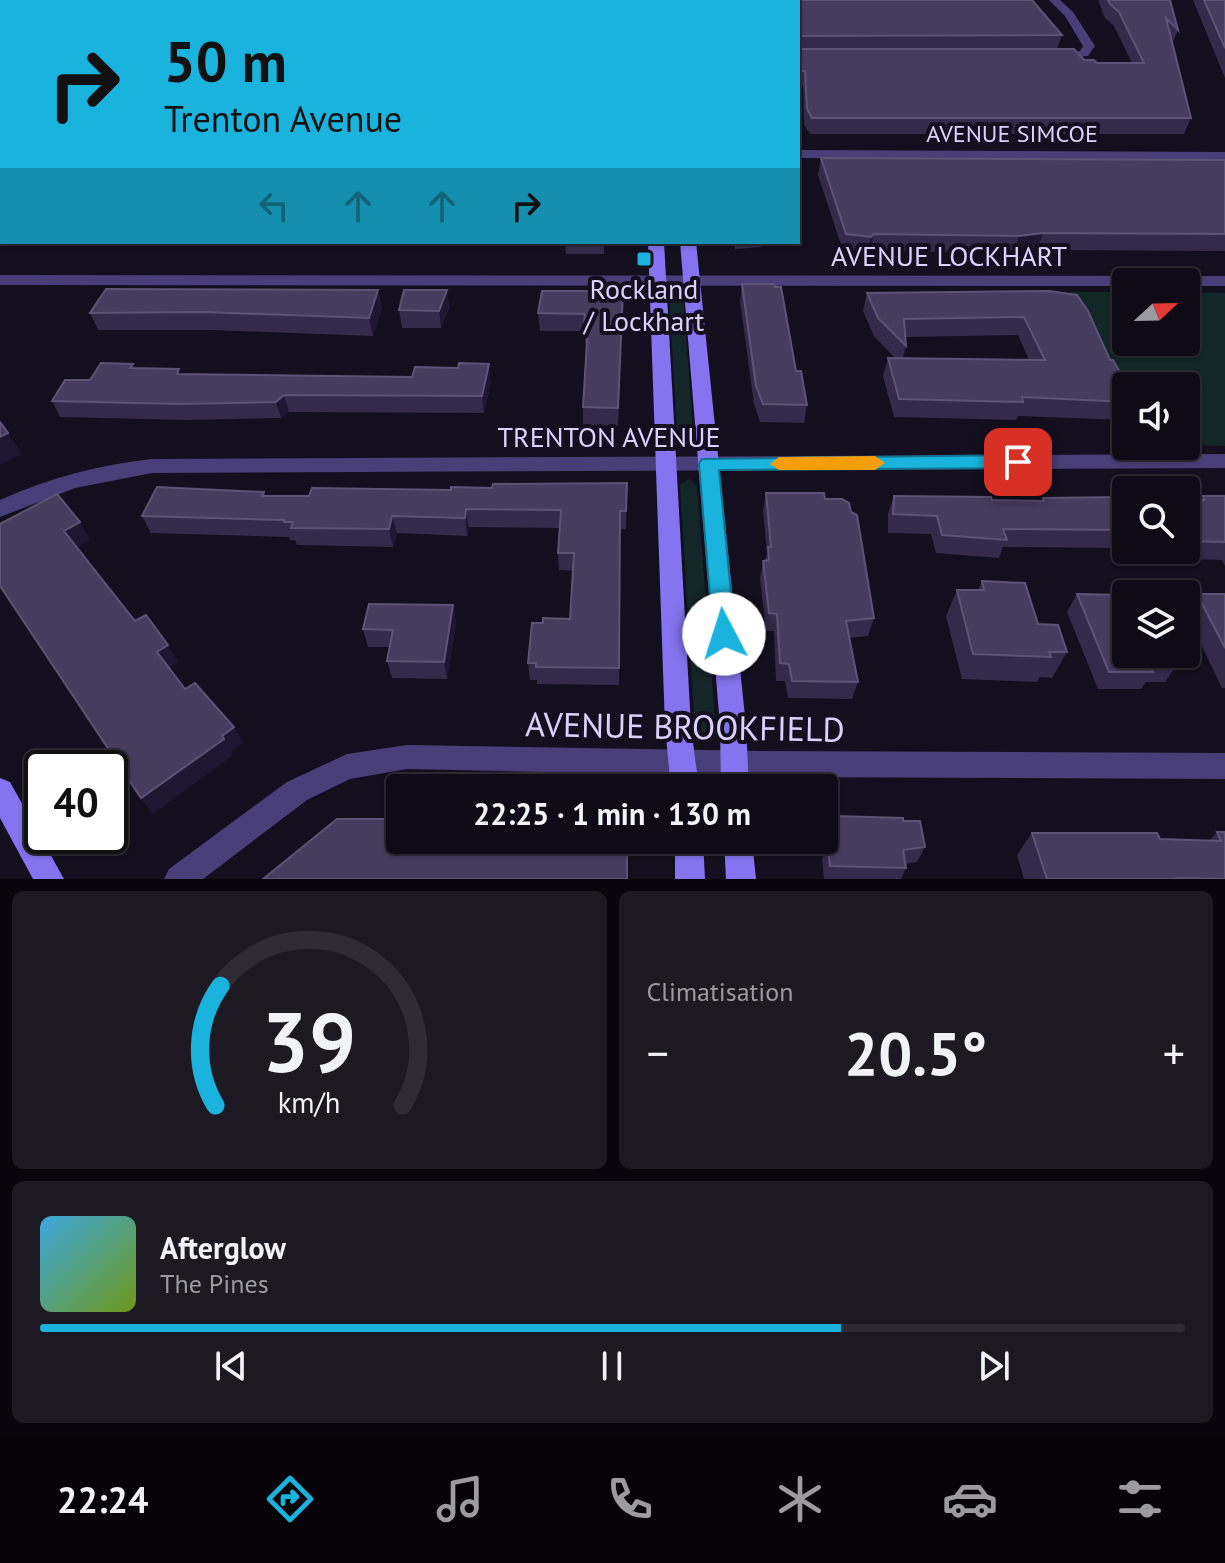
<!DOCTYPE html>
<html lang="fr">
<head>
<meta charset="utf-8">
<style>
  :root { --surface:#0e0b16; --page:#1c1923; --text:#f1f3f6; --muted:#9b9ba1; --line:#2e2b35; --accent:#1ab3dd }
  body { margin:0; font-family:"PT Sans",sans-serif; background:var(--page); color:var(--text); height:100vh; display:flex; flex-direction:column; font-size:30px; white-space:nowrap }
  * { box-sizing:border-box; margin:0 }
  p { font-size:26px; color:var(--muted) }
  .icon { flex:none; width:44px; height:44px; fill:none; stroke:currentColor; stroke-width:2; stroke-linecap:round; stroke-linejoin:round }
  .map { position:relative; height:879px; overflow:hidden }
  .details { display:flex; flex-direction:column; gap:12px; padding:12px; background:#08060c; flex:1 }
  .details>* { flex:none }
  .banner { position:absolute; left:0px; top:0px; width:800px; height:244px; box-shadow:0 2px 6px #0004,0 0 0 2px var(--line); background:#1ab3dd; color:#111; overflow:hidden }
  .needle { width:52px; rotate:68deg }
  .controls { position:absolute; left:1112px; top:268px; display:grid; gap:16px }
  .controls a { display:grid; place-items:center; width:88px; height:88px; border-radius:8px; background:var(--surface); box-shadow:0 2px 6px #0004,0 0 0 2px var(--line); font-size:40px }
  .speed { position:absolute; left:24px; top:750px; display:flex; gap:16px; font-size:40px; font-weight:700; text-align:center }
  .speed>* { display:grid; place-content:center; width:104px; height:104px; border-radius:50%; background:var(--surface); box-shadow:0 2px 6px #0004,0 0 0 2px var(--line); line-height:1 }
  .speed .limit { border:4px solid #111; border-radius:12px; background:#fff; color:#111 }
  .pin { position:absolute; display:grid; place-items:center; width:68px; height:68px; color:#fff; margin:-34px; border-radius:16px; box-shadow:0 4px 12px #0006 }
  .me { position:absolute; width:88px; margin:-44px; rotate:355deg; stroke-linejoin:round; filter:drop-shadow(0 0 6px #0008) }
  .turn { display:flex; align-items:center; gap:28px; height:168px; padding:0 32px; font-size:36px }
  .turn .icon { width:104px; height:104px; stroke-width:2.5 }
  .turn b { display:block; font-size:56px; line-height:68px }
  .lanes { display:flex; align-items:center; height:76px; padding:0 32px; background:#0003; justify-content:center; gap:40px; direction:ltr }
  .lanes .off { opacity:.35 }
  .big { font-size:60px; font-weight:700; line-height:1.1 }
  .details .card { flex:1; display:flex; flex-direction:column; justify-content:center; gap:12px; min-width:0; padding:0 28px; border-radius:12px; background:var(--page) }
  .details .dial { align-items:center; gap:0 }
  .dial svg { height:208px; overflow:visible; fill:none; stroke:var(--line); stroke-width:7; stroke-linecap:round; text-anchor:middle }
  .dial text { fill:var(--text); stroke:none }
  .song { display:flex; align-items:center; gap:24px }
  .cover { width:96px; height:96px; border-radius:12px; background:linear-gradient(135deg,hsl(200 70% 55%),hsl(80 70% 35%)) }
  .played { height:8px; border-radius:4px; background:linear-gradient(90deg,var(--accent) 70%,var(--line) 70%) }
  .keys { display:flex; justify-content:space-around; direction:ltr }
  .heat { display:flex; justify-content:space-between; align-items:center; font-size:44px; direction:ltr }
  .details .tiles { flex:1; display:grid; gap:12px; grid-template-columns:1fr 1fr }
  .card:last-child { grid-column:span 2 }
  .trip { position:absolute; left:386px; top:774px; width:452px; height:80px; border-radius:8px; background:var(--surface); box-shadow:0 2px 6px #0004,0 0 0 2px var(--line); font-weight:700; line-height:80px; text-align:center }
  .tab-bar { display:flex; height:128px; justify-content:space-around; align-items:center; background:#060409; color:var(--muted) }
  .tab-bar .icon { width:56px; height:56px }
  .tab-bar .on { color:var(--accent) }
  .tab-bar b { font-size:36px; color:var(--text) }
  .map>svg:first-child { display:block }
  .green { fill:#132628 }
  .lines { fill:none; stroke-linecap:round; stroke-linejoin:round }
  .street { fill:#483f78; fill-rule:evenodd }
  .secondary { fill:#8573ef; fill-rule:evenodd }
  .wall { fill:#342a4a; fill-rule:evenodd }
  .shaded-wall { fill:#1f1731 }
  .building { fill:#463c5d; stroke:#5d5376; stroke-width:2 }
  .route { fill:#1ab3dd; stroke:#117490; stroke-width:2 }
  .slow { fill:#f59e0b }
  .poi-dot { fill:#1ab3dd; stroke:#130f1e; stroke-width:3 }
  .labels { text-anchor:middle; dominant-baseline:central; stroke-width:8; stroke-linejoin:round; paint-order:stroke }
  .far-street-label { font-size:24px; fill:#dbd1fa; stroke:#130f1e }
  .street-label { font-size:28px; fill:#dbd1fa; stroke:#130f1e }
  .poi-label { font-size:28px; fill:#dbd1fa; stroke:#130f1e }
  .near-street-label { font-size:34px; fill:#dbd1fa; stroke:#130f1e }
</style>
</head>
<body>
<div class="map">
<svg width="1225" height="879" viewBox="0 0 1225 879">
  <rect width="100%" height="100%" fill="#130f1e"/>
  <path class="green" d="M676 291 683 295 694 445 685 448 678 445 669 295Z
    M1070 292H1126V342H1186V292L1225 293V446L1186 445V386H1126V391Z
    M689 479 697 486 716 732 704 739 695 732 680 485Z"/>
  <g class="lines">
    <path class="street" d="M1049 0H1060L1073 12 1095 46 1088 56 1049 60V54L1080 51 1083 46 1065 16Z
      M798 150 1225 152V160L798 158Z
      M0 152H2V160H0Z
      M0 275 1225 276V286H1186V282H1126V286L0 285Z
      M1225 454V468L152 473 75 488 0 517V500C48 478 99 465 152 459Z
      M407 745 765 751 1225 753V779L765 777 407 769 350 779 307 800 203 879H164L169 869 287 782 347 754Z"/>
    <path class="secondary" d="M639 0H649V2H639Z
      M661 0H671V2H661Z
      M648 242H664L691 727 699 788H671L665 727Z
      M680 242H696L746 726 749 788H721L720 726Z
      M0 778 10 782 64 879H33L0 818Z
      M675 840H703L705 879H675Z
      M724 840H752L756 879H726Z"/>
  </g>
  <path class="wall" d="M692 0H1032L1062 35 1057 49 1084 60 1097 63H1132L1114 26 1105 18 1098 0H1170L1178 30 1172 44 1191 118 1184 134H810L804 125 803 86H798V2H692Z
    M1193 0H1225V78Z
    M821 158 1225 160V251L1037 250 1014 253 870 251 867 254 843 251 818 175Z
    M390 242H417L416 246 391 245Z
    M565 242H604V254H566Z
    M734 242H763L762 247 735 249Z
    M742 284 807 405 804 423 760 422 754 404 740 301Z
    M378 290 382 308 373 336 211 330H98L90 313Z
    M447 290 449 308 441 328H402L399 310Z
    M623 291 618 426 583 425V407L587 343H585L584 331H540L538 313Z
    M1049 291 1110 360 1126 386V420L1018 416 1016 420 894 417 883 376 888 358H895L874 336 863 311 867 293ZM1018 335 1029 360 903 358 906 346 905 337Z
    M133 364 135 369 181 374 491 381 484 413 289 412 281 418 186 420 60 417 52 401 90 380Z
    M627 483 626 529H620L619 685 537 684V680H530L528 663 543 623 570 619 573 571 559 570 558 553 560 528 469 527 467 536 397 533 393 547 297 545 295 540H290L289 537 151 533 142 516 264 492 265 496H309Z
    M766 493 825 499 874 618 868 636 849 638 858 682 852 699 788 698 785 681H776L774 631H766L760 579 763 561H765L767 553 763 511Z
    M1121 493H1126V550H1186V500H1200L1203 496H1225V566L1222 560 1145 558 1142 552 1114 551 1112 548 1003 547 999 558 936 553 931 534 888 533V514L894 496 992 500 1041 501 1043 498 1118 497Z
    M982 581 1067 652 1052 678 1040 677 1037 682 962 679 946 616 957 590H978Z
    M1077 594 1177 665 1165 682H1146L1141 689H1098L1067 612Z
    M1197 594H1225V688H1222L1186 613V610Z
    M453 605 456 623 447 679 392 678 387 661 389 647H368L363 629Z
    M834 816 903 821 925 847 917 862 905 864 906 868 901 879H824L822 859 827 843H830L828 832Z
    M1217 832H1225V879H1024L1017 855 1032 833 1209 841Z"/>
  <path class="shaded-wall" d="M110 0H126L124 2H108Z
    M571 0H590L587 2H568Z
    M2 100V120L0 123V102Z
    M1043 233 1037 250 1014 253 1019 236Z
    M874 234 870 251 867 254 871 237Z
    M378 290 382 308 373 336 369 318Z
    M447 290 449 308 441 328 439 311Z
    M489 364 491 381 484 413 482 396Z
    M284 395 289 412 281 418 276 402Z
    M8 433 22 454 0 465V437Z
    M466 509 469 527 467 536 465 518Z
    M392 516 397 533 393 547 389 529Z
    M80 522 90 540 75 549 64 531Z
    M453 605 456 623 447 679 444 662Z
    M168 645 178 662 167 669 157 652Z
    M234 727 243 743 231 752 233 755 153 814 141 798Z"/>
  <path class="building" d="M0 0H110L108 2H2V100L0 102Z
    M446 0H571L568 2H441Z
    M694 0H1032L1062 35 800 36 798 42V2H695Z
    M1108 0H1170L1178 30 1166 18 1191 118H812L807 109 805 71H798V47L800 49H1074L1084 60H1094L1097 63H1144L1119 12 1110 4Z
    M1204 0H1225V48Z
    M821 158 1225 160V234L1043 233 1019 236 874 234 871 237 846 234Z
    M742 284H774L775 287H781L796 371H801L807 405 763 404 756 386Z
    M106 289 378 290 369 318 204 312 90 313Z
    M404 290H447L439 311 399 310Z
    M542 291H623L618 408 583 407 588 325H584L585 314 538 313Z
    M1049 291 1077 295 1088 311 1110 360H1113L1128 386H1126V402L1022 397 1023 402 899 399 888 358 1045 360 1024 317 904 319 906 346 878 318 867 293Z
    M101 363 133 364 130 368 179 369 177 374 412 377 415 367 458 368 459 363 489 364 482 396 284 395 276 402 179 404 52 401 65 380H90Z
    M0 422 8 433 0 437Z
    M627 483 626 511H620L619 668 536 667V663H528L532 623H543V618L570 619 574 553H558L561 510 466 509 465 518 392 516 389 529 291 528 293 522H284V520L142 516 157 487 264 492 262 496H309L312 488 451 490V487L492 488 493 484Z
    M766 493H824L825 499H842L849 503 851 512 857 515 874 618 846 621 858 682 792 681 789 664 780 663 777 614 769 613 763 561 769 560 768 547H771Z
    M1121 493H1126V533H1124L1122 530 1003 529 1007 540 942 535 937 516 893 514 894 496 991 497 992 500 1044 501 1043 498 1123 497Z
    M57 494 80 522 64 531 135 621 146 615 168 645 157 652 185 689 195 683 234 727 222 736 224 739 141 798 0 586V524Z
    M1203 496H1225V542L1186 541V500H1205Z
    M982 581 1025 583 1038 624 1058 625 1067 652H1049L1051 657 973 654 957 590H984Z
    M1077 594 1126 595V654H1173L1177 665H1150L1153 672H1109Z
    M1197 594H1225V648Z
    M369 604 453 605 444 662 387 661 393 630 363 629Z
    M834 816 903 818V821H920L925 847 903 850 906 868 830 866 827 843 838 844Z
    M337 819H400V840H627V879H263Z
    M1217 832H1225V879L1176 878V879H1047L1032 833H1157L1160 839 1221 841Z"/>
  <path class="route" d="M1018 455 1027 462 1018 468 719 470 735 634 732 641 724 643 717 641 713 634 699 464 702 459Z"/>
  <path class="slow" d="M875 456 885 463 875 470H779L770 464 779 457Z"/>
  <rect class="poi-dot" x="636" y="251" width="16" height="16" rx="4"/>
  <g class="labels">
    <g class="far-street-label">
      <text x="1012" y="133">AVENUE SIMCOE</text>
    </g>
    <g class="street-label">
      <text x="949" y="255">AVENUE LOCKHART</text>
      <text x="609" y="436">TRENTON AVENUE</text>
    </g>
    <g class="poi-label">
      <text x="644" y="288">Rockland<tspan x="644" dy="32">/ Lockhart</tspan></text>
    </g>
    <g class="near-street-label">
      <text transform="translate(685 726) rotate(1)">AVENUE BROOKFIELD</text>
    </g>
  </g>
</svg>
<div class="controls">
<a><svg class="needle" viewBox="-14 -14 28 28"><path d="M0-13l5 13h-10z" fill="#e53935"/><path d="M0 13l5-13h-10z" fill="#9b9ba1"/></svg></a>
<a><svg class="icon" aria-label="sound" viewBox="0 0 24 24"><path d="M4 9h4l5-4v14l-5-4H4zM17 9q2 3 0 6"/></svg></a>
<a><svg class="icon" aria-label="search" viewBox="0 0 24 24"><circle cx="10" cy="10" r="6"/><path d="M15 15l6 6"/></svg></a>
<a><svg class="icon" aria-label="layers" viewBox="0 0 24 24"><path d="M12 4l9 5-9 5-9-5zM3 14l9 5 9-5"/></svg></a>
</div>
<div class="speed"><div class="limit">40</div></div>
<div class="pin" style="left:1018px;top:462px;background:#d93025"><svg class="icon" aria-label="arrive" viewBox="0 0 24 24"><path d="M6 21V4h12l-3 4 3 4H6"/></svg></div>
<svg class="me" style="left:724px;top:634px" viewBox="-20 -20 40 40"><circle r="19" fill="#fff"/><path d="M0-13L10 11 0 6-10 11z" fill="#1ab3dd"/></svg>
<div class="trip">22:25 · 1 min · 130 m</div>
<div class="banner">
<div class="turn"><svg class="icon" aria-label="right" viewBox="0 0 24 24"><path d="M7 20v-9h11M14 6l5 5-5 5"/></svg><div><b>50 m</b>Trenton Avenue</div></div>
<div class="lanes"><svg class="icon off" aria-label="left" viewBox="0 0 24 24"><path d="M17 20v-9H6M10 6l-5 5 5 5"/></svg><svg class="icon off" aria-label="ahead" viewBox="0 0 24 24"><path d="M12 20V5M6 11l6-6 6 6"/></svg><svg class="icon off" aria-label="ahead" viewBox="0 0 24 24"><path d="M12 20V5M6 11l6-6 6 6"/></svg><svg class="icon" aria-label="right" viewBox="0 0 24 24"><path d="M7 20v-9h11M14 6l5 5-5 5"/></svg></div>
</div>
</div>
<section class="details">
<div class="tiles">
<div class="card dial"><svg viewBox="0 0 100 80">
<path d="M14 69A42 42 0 1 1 86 69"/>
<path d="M14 69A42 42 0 0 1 16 23" stroke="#1ab3dd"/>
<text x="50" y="56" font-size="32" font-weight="700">39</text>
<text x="50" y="72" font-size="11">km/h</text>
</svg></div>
<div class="card"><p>Climatisation</p>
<div class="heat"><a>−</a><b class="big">20.5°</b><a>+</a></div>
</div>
<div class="card">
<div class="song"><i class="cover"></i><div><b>Afterglow</b><p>The Pines</p></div></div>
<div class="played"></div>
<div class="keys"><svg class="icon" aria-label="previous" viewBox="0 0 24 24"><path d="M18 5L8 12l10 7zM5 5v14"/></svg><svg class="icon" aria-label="pause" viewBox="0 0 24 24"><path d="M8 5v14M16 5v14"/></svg><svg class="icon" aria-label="next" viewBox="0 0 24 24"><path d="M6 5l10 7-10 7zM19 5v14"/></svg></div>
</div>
</div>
</section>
<nav class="tab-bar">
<b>22:24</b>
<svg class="icon on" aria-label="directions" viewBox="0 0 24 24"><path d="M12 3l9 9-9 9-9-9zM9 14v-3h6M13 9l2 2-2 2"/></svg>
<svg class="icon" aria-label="music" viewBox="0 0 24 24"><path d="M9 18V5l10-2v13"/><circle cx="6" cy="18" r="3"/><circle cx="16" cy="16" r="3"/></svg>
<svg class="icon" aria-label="phone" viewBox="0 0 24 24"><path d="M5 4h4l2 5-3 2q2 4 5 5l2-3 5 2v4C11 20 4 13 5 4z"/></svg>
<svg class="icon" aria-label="climate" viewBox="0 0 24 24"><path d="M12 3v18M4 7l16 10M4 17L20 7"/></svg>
<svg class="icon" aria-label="car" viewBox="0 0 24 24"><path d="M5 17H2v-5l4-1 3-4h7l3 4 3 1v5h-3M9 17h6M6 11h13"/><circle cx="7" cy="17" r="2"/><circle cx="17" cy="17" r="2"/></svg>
<svg class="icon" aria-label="filters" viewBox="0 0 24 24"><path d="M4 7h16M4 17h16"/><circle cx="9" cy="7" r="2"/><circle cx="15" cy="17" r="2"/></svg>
</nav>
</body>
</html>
